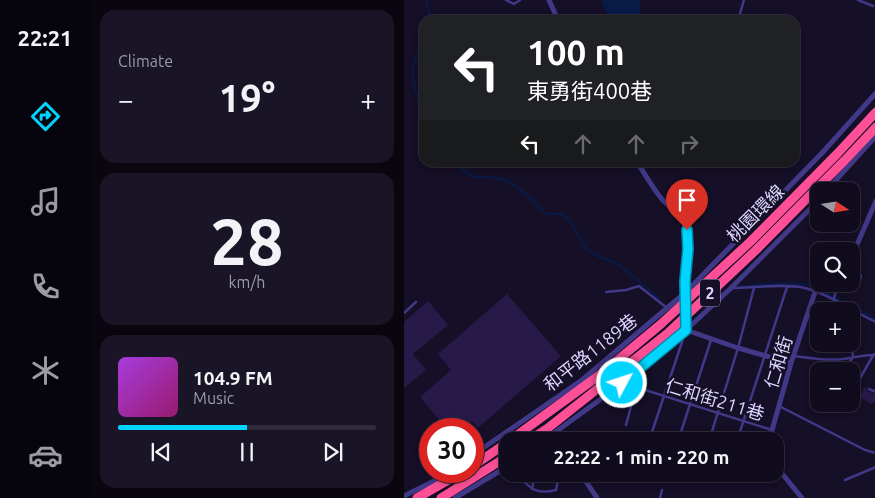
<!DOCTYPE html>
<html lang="en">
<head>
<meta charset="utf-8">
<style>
  :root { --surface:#100b1d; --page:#191426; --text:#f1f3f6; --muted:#9c9ba4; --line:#302b3b; --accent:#01d4ff }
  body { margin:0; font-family:Ubuntu,"Noto Sans TC",sans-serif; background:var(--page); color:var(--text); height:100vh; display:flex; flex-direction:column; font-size:19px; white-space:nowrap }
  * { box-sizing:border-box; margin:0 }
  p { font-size:16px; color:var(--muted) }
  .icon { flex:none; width:28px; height:28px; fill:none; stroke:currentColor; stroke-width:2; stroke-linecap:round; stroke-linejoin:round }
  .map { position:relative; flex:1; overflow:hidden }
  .details { display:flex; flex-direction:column; gap:10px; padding:10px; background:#090610; width:314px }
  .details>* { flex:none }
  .guide { position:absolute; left:15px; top:15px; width:381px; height:152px; border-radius:15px; box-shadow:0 2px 8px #0003,0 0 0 1px var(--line); background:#202124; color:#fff; overflow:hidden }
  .needle { width:32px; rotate:102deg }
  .fabs { position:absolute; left:406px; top:182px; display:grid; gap:10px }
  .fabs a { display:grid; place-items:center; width:50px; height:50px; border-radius:10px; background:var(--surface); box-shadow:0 2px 8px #0003,0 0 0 1px var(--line); font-size:25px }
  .speed { position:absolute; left:15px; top:418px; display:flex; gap:10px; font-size:25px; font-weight:700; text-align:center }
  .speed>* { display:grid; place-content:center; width:65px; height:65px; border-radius:50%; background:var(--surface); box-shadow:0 2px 8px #0003,0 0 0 1px var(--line); line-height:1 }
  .speed .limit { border:8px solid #d22; background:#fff; color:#111 }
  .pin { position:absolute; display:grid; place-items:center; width:42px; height:42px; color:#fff; margin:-51px -21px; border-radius:50% 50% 50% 0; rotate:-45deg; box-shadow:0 0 5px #0007 }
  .pin .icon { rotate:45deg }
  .me { position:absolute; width:55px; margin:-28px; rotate:50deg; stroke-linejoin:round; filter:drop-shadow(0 0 4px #0008) }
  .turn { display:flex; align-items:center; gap:18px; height:105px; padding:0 25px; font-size:22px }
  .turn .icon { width:65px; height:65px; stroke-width:2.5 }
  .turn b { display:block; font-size:35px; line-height:42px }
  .lanes { display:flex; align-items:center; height:48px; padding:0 25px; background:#0003; justify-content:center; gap:25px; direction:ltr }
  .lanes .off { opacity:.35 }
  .big { font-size:38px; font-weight:700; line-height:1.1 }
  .details .card { flex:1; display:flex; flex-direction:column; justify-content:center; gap:8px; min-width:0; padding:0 18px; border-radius:15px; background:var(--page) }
  .details .dial { align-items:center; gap:0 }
  .dial b { font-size:65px; line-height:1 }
  .song { display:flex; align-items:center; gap:15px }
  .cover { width:60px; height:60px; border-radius:8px; background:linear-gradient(135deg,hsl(280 70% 55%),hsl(320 70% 35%)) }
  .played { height:5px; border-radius:2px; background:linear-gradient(90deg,var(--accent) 50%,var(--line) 50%) }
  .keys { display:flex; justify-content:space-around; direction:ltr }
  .heat { display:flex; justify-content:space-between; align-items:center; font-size:28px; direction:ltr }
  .trip { position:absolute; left:95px; top:432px; width:285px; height:50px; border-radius:15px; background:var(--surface); box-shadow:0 2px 8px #0003,0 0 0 1px var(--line); font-weight:700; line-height:50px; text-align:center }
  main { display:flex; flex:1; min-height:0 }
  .dock { display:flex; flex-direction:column; width:90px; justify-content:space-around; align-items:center; background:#06040c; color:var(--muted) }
  .dock .icon { width:35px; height:35px }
  .dock .current { color:var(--accent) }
  .dock b { font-size:22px; color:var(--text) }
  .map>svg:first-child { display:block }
  .water { fill:#081b47 }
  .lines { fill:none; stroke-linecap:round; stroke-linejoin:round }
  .stream { stroke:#081b47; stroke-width:2 }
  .building { fill:#271a49 }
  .lane { stroke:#413888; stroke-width:2.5 }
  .street { stroke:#413888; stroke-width:5 }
  .highway { stroke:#ff5097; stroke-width:9 }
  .highway-bridge { stroke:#ff5097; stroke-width:9 }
  .route-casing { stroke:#018aa6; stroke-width:12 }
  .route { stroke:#01d4ff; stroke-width:9 }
  .labels { text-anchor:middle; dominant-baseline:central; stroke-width:5; stroke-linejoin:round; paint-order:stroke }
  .shield { fill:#150f27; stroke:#a19abe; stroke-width:1 }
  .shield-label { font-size:16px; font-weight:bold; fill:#ddd5ff }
  .street-label { font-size:18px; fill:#ddd5ff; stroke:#150f27 }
</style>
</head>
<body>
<main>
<nav class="dock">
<b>22:21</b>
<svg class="icon current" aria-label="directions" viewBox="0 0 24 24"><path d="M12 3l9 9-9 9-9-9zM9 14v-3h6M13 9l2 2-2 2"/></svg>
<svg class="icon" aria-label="music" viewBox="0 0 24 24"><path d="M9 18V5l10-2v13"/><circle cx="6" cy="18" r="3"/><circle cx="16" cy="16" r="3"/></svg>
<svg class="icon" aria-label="phone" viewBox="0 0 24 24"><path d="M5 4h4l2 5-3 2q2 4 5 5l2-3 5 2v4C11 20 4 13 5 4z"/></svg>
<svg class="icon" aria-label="climate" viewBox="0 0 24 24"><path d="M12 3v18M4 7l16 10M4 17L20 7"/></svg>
<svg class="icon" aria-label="car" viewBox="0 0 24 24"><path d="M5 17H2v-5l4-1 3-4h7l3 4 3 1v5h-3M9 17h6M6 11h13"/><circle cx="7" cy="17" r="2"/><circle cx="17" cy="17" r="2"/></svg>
</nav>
<section class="details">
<div class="card"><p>Climate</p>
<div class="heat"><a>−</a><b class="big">19°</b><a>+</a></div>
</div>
<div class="card dial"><b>28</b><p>km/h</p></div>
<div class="card">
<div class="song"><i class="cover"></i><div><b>104.9 FM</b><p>Music</p></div></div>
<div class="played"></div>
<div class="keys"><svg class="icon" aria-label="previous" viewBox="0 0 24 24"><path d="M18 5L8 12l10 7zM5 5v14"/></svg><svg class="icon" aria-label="pause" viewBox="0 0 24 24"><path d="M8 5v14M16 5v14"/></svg><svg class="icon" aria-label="next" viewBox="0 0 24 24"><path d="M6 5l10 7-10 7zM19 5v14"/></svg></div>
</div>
</section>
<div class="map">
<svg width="472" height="498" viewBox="0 0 472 498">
  <rect width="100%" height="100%" fill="#150f27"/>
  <path class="water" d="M197 0H236V12L233 20H206Z"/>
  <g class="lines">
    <path class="stream" d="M22 0 27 20
      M20 50C0 59 11 96 20 110
      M53 162C65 182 74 175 93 178 113 181 128 202 143 214H155L164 218 183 250 195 257 213 263 256 299
      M336 286 383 283 407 285 429 297
      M432 298 472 319"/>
  </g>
  <path class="building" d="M103 294 157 356 74 428 68 421 60 429H43L16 397 47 370 34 354Z
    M24 301 44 325 9 354 22 370 0 388V322Z
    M462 386 463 391 472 395V403L469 402 467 404 455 397Z"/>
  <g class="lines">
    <path class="lane" d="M102 0 110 4 116 0
      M454 0 469 6
      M334 20 340 0
      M448 283 455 282 457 276
      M328 288C348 288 382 283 401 288 427 295 448 311 472 322
      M202 292 222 290 235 286 263 308
      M430 299C432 290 432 285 442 284
      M428 311 431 301
      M0 313 12 302
      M390 356C406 358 423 361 439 359 450 358 460 354 472 355
      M439 371 449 357 448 348 445 344
      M219 383 368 430
      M465 389 472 392
      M448 392 470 354
      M375 406 461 450 472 453
      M222 425 232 388
      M245 441 281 333
      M274 441 307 340
      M305 441 334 348 350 288
      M333 441 383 287
      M113 474C127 489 131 495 152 490L155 474
      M271 475V474
      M441 480 472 467
      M128 489 131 474
      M256 498 258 490"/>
    <path class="street" d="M145 0 154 20
      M233 162C241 174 248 187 257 198 266 208 280 217 283 231 287 251 280 272 282 292
      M422 191 472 136
      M448 256 472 201
      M435 285 436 284
      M282 301V330
      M282 330 334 348 387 363
      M148 434 158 441
      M139 441 219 383 282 330 326 289 415 200
      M365 441 387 363 411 292
      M69 455 178 380 282 292 418 153 472 93
      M371 465 398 498
      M180 474 179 477 193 498
      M0 496 32 480 45 471
      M51 498 104 466"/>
    <path class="highway" d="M69 466 104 442
      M13 498 60 471
      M37 498 104 456"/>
    <path class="highway-bridge" d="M105 441 197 374 257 324 346 242 433 154 472 112
      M124 441 144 428 264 333 353 249 441 160 472 127"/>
  </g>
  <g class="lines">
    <defs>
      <path id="route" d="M218 383 282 330 281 281 284 249 283 230"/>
    </defs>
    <use href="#route" class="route-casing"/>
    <use href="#route" class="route"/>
  </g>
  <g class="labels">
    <rect class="shield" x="296" y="279.5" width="20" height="27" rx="4"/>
    <g class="shield-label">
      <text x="306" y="293">2</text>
    </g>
    <g class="street-label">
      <text transform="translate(351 213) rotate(-45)">桃園環線</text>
      <text transform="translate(186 352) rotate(-38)">和平路1189巷</text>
      <text transform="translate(374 362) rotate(-73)">仁和街</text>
      <text transform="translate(311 399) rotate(17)">仁和街211巷</text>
    </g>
  </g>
</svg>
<div class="fabs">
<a><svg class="needle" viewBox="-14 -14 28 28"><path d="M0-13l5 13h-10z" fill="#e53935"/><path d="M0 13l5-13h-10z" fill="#9c9ba4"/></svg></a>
<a><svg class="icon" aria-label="search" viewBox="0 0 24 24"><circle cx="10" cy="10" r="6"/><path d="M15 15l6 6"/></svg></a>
<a>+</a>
<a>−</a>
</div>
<div class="speed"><div class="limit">30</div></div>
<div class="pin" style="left:283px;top:230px;background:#d93025"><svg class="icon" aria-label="arrive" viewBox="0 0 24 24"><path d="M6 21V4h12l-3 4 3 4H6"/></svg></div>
<svg class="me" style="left:218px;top:383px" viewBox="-20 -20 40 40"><circle r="17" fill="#01d4ff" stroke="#fff" stroke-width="3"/><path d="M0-11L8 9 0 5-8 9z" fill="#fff"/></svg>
<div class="trip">22:22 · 1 min · 220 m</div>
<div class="guide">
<div class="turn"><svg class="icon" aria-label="left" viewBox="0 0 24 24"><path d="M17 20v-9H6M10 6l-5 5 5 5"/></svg><div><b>100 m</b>東勇街400巷</div></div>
<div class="lanes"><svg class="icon" aria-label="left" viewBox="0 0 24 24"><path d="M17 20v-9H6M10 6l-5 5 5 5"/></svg><svg class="icon off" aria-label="ahead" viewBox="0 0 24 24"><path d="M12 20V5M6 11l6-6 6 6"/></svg><svg class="icon off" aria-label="ahead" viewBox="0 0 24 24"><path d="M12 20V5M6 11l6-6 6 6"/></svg><svg class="icon off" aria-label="right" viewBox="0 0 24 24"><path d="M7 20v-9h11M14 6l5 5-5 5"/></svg></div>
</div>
</div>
</main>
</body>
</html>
